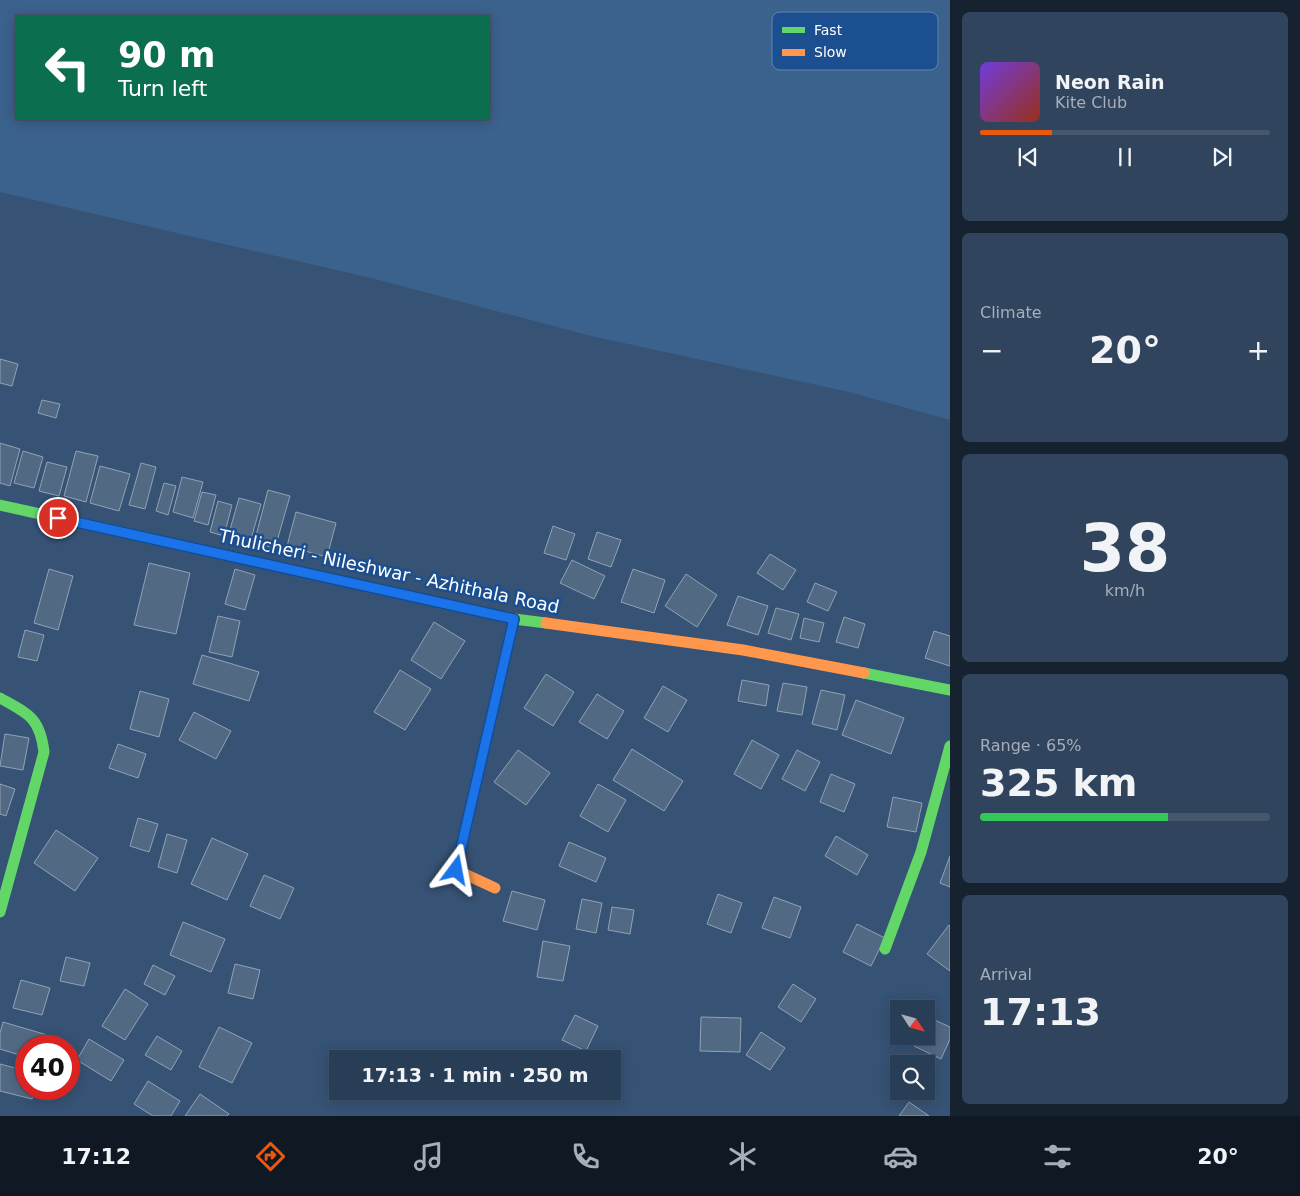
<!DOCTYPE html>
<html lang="en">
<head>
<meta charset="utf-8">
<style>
  :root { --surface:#283e57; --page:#30455d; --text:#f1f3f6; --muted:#a5aeba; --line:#44576d; --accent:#ea580c }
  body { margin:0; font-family:"DejaVu Sans",sans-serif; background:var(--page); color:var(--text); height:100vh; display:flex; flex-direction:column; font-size:19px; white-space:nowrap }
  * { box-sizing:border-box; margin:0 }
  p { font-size:16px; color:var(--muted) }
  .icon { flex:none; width:28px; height:28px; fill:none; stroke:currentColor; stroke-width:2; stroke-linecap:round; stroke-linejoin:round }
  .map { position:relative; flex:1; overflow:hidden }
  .details { display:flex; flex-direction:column; gap:12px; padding:12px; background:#162230; width:350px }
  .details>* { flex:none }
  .guide { position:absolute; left:15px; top:15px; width:475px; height:105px; border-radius:0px; box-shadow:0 2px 12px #0003,0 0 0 1px var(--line); background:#0b6e4f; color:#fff; overflow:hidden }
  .needle { width:32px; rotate:126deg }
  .buttons { position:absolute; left:890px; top:1000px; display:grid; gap:10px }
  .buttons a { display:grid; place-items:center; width:45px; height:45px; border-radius:0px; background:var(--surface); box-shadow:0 2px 12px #0003,0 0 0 1px var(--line); font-size:25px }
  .speed { position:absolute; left:15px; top:1035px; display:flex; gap:10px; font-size:25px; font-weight:700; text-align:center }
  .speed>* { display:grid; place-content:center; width:65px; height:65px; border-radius:50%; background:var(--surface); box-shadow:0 2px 12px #0003,0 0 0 1px var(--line); line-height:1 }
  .speed .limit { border:8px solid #d22; background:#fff; color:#111 }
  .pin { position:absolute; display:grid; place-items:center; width:42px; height:42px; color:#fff; margin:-21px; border:2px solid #fff; border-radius:50%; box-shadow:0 1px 5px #0007 }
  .me { position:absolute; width:55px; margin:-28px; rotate:13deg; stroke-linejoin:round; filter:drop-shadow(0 0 4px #0008) }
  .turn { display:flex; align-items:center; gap:18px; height:105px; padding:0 20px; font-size:22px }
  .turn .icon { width:65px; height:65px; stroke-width:2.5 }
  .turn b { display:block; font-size:35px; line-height:42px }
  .big { font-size:38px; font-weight:700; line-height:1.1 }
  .details .widget { flex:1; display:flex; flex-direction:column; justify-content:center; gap:8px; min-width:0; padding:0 18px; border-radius:8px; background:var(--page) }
  .details .dial { align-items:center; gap:0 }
  .dial b { font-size:65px; line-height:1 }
  .song { display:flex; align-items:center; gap:15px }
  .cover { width:60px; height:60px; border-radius:8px; background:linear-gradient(135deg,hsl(260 70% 55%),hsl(10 70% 35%)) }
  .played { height:5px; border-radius:2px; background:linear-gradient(90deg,var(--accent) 25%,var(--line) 25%) }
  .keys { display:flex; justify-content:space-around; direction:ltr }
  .heat { display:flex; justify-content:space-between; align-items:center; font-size:28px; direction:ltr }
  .charge { height:8px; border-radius:4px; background:linear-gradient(90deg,#34c759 65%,var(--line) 0) }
  .trip { position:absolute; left:329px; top:1050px; width:292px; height:50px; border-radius:0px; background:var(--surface); box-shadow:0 2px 12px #0003,0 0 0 1px var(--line); font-weight:700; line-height:50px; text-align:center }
  .tabs { display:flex; height:80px; justify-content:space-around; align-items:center; background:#101923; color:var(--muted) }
  .tabs .icon { width:35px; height:35px }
  .tabs .current { color:var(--accent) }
  .tabs b { font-size:22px; color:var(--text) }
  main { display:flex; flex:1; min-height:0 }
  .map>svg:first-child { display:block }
  .water { fill:#3b618d; fill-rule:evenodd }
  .building { fill:#526984; stroke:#92a2b6 }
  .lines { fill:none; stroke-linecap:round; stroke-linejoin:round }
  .fast { stroke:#63d668; stroke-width:11 }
  .slow { stroke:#ff974d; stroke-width:11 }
  .route-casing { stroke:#114b97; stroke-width:12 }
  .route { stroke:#1a73e8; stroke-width:9 }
  .labels { text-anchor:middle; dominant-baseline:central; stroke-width:5; stroke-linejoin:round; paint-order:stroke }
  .street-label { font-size:18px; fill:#fff; stroke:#1b4f8f }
  .key { fill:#1b4f8f; stroke:#5f84b1; stroke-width:1 }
  .key-label { font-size:14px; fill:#fff }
</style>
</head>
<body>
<main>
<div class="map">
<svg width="950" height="1116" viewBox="0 0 950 1116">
  <rect width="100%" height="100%" fill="#365274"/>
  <path class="water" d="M0 0H950V420L849 392 591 336 375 279 0 192ZM16 16H489V119H16Z"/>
  <path class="building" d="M0 359 18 364 12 386 0 383Z
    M42 400 60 404 56 418 38 413Z
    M0 443 20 449 10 486 0 483Z
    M23 451 43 457 34 488 14 483Z
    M76 451 98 456 86 502 64 496Z
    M47 462 67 467 59 496 39 491Z
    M141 463 156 467 145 509 129 505Z
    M100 466 130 474 119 511 90 503Z
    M182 477 203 482 193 518 173 512Z
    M164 483 176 486 168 515 156 511Z
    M268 490 290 496 275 548 254 543Z
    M202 492 216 495 208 525 194 521Z
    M239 498 261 504 251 539 229 533Z
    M218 501 232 505 224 536 210 532Z
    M296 512 336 523 327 557 287 546Z
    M553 526 575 534 566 560 544 553Z
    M597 532 621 540 611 567 588 559Z
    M770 554 796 570 783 590 757 573Z
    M572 560 605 576 594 599 560 583Z
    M149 563 190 573 176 634 134 625Z
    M49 569 73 576 58 630 34 623Z
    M235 569 255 575 245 610 225 604Z
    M633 569 665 580 654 613 621 602Z
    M686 574 717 595 697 627 665 606Z
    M815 583 837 592 828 611 807 602Z
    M738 596 768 606 758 635 727 625Z
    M776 608 799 614 791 640 768 633Z
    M218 616 240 621 232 657 209 652Z
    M844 617 865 624 858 648 836 642Z
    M804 618 824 623 819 642 800 638Z
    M434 622 465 641 441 679 411 660Z
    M25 630 44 635 37 661 18 657Z
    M934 631 950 636V666L925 658Z
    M202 655 259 672 249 701 193 684Z
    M400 670 431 689 405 730 374 712Z
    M546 674 574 692 553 726 524 708Z
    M742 680 769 685 766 706 738 701Z
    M783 683 807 687 802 715 777 711Z
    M663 686 687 700 668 732 644 718Z
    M821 690 845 695 837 730 812 724Z
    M140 691 169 699 159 737 130 729Z
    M597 694 624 711 607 739 579 722Z
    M856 700 904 718 891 754 842 735Z
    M194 712 231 731 216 759 179 740Z
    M5 734 29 738 23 770 0 766Z
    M752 740 779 755 761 789 734 774Z
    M118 744 146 754 138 778 109 768Z
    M632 749 683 781 664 811 613 780Z
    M518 750 550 773 526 805 494 782Z
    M797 750 820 762 805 791 782 779Z
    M831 774 855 784 844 812 820 802Z
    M0 784 15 789 6 816 0 814Z
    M598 784 626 800 608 832 580 816Z
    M893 797 922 803 916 832 887 827Z
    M138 818 158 824 149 852 130 846Z
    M56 830 98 858 75 891 34 863Z
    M167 834 187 840 177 873 158 867Z
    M836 836 868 855 857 875 825 856Z
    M212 838 248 854 227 900 191 884Z
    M569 842 606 858 596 882 559 866Z
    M950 856V887L940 883Z
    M264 875 294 888 280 919 250 906Z
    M512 891 545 900 537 930 503 921Z
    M718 894 742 903 731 933 707 924Z
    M774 897 801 907 790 938 762 928Z
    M582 899 602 903 596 933 576 929Z
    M612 907 634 910 630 934 608 930Z
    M183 922 225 939 211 972 170 955Z
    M857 924 885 938 871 966 843 952Z
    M949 925 950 926V971L927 954Z
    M543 941 570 946 563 981 537 977Z
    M66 957 90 963 84 986 60 981Z
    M235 964 260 970 253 999 228 993Z
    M153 965 175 976 165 995 144 984Z
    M21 980 50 988 42 1015 13 1008Z
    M793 984 816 999 801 1022 778 1007Z
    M125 989 148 1004 125 1040 102 1026Z
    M575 1015 598 1026 586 1051 562 1040Z
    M701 1017 741 1018 740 1052 700 1051Z
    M928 1017 950 1027V1039L941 1059 914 1046 919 1036H926V1021Z
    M3 1022 54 1037 51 1046H26V1057L0 1049V1033Z
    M219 1027 252 1043 232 1083 199 1067Z
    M761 1032 785 1048 770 1070 746 1055Z
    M157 1036 182 1051 171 1070 145 1055Z
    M89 1039 124 1060 111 1081 77 1060Z
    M0 1064 26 1071V1089H35L32 1099 0 1091Z
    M148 1081 180 1101 171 1116H153L134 1104Z
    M200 1094 229 1114 227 1116H185Z
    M909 1102 929 1116H899Z"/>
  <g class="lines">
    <path class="fast" d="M0 505 514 619 546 623
      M864 673 950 690
      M0 698C29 714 40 718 44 752L0 912
      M885 949 921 852 950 746"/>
    <path class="slow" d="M546 623 743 650 864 673
      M495 888 456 870 514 619"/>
  </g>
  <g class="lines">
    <defs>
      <path id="route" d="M58 518 514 619 456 870"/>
    </defs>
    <use href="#route" class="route-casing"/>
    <use href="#route" class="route"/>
  </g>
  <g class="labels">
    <g class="street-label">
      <text transform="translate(389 571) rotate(12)">Thulicheri - Nileshwar - Azhithala Road</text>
    </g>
  </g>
  <rect x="772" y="12" width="166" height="58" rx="8" class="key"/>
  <rect x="782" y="27" width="23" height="6" fill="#63d668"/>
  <rect x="782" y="49" width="23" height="7" fill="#ff974d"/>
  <g class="key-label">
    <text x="814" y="35">Fast</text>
    <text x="814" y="57">Slow</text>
  </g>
</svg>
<div class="buttons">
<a><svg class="needle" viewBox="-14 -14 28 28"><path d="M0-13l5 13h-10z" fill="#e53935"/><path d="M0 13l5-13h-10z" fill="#a5aeba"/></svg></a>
<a><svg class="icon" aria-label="search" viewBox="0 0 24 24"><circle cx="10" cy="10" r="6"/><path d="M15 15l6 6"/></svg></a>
</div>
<div class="speed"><div class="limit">40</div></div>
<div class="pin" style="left:58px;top:518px;background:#d93025"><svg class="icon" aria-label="arrive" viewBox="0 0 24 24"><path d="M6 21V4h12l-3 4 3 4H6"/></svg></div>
<svg class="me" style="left:456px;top:870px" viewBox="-20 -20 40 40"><path d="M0-17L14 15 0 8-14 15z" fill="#1a73e8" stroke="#fff" stroke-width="4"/></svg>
<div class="trip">17:13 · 1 min · 250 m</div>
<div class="guide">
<div class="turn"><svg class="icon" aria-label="left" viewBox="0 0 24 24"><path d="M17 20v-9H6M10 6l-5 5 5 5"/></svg><div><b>90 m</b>Turn left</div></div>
</div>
</div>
<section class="details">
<div class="widget">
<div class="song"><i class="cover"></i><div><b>Neon Rain</b><p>Kite Club</p></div></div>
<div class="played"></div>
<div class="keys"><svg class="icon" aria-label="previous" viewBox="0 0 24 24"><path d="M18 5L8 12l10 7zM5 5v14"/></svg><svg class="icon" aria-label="pause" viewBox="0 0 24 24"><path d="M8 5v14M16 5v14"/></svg><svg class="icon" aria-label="next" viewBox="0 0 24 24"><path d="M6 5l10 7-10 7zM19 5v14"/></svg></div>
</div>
<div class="widget"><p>Climate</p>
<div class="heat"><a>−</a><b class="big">20°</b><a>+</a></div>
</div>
<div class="widget dial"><b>38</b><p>km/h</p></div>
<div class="widget"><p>Range · 65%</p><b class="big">325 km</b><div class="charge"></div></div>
<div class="widget"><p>Arrival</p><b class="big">17:13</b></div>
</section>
</main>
<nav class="tabs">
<b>17:12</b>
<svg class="icon current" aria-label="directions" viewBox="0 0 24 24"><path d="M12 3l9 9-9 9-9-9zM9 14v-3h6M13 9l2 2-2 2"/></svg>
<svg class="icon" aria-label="music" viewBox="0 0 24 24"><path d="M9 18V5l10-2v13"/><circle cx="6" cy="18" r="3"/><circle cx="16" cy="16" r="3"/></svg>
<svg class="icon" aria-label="phone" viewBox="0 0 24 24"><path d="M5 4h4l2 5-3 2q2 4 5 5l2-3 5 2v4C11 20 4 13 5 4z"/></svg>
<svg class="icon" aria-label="climate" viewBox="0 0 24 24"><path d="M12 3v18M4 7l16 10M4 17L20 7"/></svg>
<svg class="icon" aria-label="car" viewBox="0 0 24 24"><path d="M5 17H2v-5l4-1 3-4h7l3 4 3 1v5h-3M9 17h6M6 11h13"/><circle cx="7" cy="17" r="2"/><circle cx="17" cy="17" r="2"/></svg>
<svg class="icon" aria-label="filters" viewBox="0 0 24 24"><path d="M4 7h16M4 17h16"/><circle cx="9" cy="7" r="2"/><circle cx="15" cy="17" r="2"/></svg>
<b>20°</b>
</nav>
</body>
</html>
